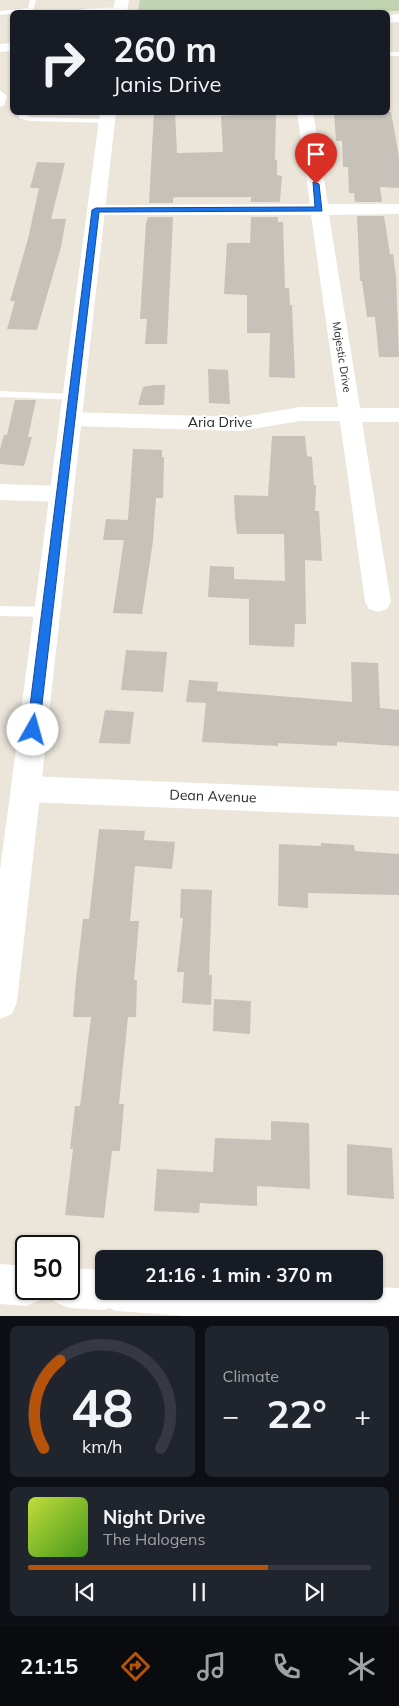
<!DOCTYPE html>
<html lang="en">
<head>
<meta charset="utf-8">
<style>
  :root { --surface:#171b24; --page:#20242c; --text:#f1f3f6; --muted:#9ea1a6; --line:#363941; --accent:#b45309 }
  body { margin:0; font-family:Mulish,sans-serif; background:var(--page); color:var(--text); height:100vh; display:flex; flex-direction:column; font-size:19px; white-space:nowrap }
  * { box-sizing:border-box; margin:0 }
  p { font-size:16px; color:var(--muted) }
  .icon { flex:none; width:28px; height:28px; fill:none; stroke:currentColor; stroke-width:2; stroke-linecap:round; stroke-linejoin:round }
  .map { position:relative; height:1316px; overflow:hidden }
  .sheet { display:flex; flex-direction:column; gap:10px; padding:10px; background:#0d0f14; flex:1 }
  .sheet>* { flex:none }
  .top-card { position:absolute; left:10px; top:10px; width:380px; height:105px; border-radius:8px; box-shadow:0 1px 4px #0004; background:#171b24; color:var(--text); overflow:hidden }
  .speed { position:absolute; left:15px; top:1235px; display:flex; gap:10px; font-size:25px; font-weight:700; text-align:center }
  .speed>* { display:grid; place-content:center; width:65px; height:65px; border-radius:50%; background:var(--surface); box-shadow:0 1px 4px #0004; line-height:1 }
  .speed .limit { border:2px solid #111; border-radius:8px; background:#fff; color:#111 }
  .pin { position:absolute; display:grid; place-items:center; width:42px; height:42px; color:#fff; margin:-51px -21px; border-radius:50% 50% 50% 0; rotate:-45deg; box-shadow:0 0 5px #0007 }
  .pin .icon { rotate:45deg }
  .me { position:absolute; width:55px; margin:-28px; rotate:7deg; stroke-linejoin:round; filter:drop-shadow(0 0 4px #0008) }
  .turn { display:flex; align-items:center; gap:18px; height:105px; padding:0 20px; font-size:22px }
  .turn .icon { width:65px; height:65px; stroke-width:2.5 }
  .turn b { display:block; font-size:35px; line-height:42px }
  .big { font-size:38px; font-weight:700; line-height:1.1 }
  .sheet .widget { flex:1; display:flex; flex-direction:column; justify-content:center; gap:8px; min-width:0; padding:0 18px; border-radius:8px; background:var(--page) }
  .sheet .dial { align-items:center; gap:0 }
  .dial svg { height:130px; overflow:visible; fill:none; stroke:var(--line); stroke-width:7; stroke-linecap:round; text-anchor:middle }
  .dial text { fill:var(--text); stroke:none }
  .song { display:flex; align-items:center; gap:15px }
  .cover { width:60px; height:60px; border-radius:8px; background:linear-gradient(135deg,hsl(70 70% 55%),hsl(100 70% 35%)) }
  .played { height:5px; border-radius:2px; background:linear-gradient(90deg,var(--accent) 70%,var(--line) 70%) }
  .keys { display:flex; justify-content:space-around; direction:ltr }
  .heat { display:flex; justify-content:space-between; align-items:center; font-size:28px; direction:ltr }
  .sheet .tiles { flex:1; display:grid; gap:10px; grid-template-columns:1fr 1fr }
  .widget:last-child { grid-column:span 2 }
  .trip { position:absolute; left:95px; top:1250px; width:288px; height:50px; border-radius:8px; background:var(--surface); box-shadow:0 1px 4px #0004; font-weight:700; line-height:50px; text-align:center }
  .dock { display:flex; height:80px; justify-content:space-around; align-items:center; background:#090b0e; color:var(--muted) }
  .dock .icon { width:35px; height:35px }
  .dock .on { color:var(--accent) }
  .dock b { font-size:22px; color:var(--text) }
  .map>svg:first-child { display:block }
  .cemetery { fill:#c0d4b2 }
  .building { fill:#c6c2ba }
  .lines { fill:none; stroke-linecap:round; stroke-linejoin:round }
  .service { fill:#fff; fill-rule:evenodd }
  .minor { fill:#fff; fill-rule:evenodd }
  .secondary { fill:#fff; fill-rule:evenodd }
  .route { fill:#1a73e8; stroke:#114b97 }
  .labels { text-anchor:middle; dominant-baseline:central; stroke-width:4; stroke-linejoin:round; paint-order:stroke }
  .far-street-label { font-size:11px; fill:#292929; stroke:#fff }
  .street-label { font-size:14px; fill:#292929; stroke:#fff }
</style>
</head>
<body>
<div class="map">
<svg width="399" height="1316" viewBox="0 0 399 1316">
  <rect width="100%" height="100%" fill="#ebe5da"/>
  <path class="cemetery" d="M140 0H399V11L138 12Z"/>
  <path class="building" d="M154 112H175L177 153 223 152 221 116 276 112 275 160H277V175L282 176 280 202H251V197H177L173 198V203H149Z
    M334 112H391L399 157V188L380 187 382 202H355L354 193H349L348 167H343L342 141H336Z
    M37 162 65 163 51 219H66L61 247 37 330 7 329 15 301H10L28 239 39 188H30Z
    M357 216H384L390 254H393L396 277 399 357H379L375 317H367L362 281H360Z
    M148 217H173L167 344H145L147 319H140L146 223Z
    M251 217H278V222H283L285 288H289L290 305H292L295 378 269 377 270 333H247V295L224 294 227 243H250Z
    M208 369 228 370 230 404 209 403Z
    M154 385H165L164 405H138L143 387Z
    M15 400H36L28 437H32L24 466 0 464V449L4 435H7Z
    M272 436H305L307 456 312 457 314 485H316L315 511H319L322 561 305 560 306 624H295L294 647 249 645V599L208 597 210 566 234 567V579L285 581 284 534H237L235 518 234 495 268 496Z
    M133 449 162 450V457H164L163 498H156L153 541 142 614 113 613 124 540H103L106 519 128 520Z
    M126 650 167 652 163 692 121 690Z
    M351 662 378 663 380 708 399 710V746L337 742V746L278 743V746L202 742 206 703 186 702 189 680 218 682 217 691 352 702Z
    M105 710 134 712 130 744 99 743Z
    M99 829 145 831 144 840 175 842 172 869 135 866 130 921H139L134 980H137L136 1017H128L119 1104H124L120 1151H112L104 1218 65 1215 73 1149H70L75 1106H80L91 1017H73L76 979 83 919H89Z
    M321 843 354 845 355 851 399 854V895L308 893V908L278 906 279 844 321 846Z
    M181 889 212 890 209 975H212L211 1005 182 1003 184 972H177L183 918H180Z
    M214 999 251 1001 250 1034 213 1031Z
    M271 1121 309 1123 310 1189 257 1186V1206L200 1203 199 1213 154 1211 157 1169 213 1172 215 1138 271 1140Z
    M347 1144 392 1148 394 1199 347 1195Z"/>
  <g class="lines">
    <path class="service" d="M30 0H36L33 11 0 15V11L28 8Z
      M120 7 122 10 79 12 83 9Z
      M388 52H399V56H388Z
      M0 90 7 96 4 105 0 107Z
      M19 112H27L26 115 30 117 107 119 111 121 107 123 29 121 19 118Z
      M0 391 74 394 79 397 74 400 0 397Z
      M0 606 47 607 54 612 47 617 0 616Z"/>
    <path class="minor" d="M297 112H313L328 204H399V214L329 215 360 408H399V422H362L391 602 387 609 378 612 369 609 365 602 340 421H300L240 431 71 426 63 424 60 419 63 414 71 412 240 417 300 407H338L311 215H96L90 214 87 210 90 206 96 205 310 204Z
      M0 484 62 486 70 488 74 494 70 500 62 502 0 500Z
      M26 776 399 791V817L26 802 15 798 11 789 15 780Z
      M0 1264 26 1266V1289H45L40 1300 26 1306 0 1304Z
      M69 1268 104 1270V1291H374V1287L399 1288V1316H186L116 1311 109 1308 104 1310 69 1308 55 1302 49 1289H69Z"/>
    <path class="secondary" d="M115 0H129L127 12H113Z
      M399 14V22L388 23V15Z
      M12 43V51L0 52V44Z
      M100 112H116L17 1002 12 1014 0 1019V870Z"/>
  </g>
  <path class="route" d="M313 182 319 184 322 211 99 212 39 730 33 735 29 734 27 730 92 210 96 208 315 207Z"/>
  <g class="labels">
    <g class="far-street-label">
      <text transform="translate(342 357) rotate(81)">Majestic Drive</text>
    </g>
    <g class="street-label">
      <text x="220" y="422">Aria Drive</text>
      <text transform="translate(213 796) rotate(2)">Dean Avenue</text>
    </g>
  </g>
</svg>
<div class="speed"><div class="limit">50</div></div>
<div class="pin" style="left:316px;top:184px;background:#d93025"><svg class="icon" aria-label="arrive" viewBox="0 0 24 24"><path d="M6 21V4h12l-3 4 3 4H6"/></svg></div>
<svg class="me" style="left:33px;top:730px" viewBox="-20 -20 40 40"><circle r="19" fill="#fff"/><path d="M0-13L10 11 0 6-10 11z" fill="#1a73e8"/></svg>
<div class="trip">21:16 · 1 min · 370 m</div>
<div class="top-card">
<div class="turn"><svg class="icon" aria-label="right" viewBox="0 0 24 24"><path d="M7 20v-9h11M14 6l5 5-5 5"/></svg><div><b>260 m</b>Janis Drive</div></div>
</div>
</div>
<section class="sheet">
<div class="tiles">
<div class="widget dial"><svg viewBox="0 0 100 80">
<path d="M14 69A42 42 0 1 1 86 69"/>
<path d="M14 69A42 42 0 0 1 24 15" stroke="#b45309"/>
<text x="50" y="56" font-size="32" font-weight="700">48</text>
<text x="50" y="72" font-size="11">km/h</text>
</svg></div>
<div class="widget"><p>Climate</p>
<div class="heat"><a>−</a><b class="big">22°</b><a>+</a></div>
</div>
<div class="widget">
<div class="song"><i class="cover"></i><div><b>Night Drive</b><p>The Halogens</p></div></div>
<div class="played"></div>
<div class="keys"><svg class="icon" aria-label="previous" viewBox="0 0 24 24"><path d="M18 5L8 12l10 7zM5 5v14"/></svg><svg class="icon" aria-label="pause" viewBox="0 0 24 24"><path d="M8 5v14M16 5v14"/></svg><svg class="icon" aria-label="next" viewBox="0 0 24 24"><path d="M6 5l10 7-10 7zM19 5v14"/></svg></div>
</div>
</div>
</section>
<nav class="dock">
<b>21:15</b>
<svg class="icon on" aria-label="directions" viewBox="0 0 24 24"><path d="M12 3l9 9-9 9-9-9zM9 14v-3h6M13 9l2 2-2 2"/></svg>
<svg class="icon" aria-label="music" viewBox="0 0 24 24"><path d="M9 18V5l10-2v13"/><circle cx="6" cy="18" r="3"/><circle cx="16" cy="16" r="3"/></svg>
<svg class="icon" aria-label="phone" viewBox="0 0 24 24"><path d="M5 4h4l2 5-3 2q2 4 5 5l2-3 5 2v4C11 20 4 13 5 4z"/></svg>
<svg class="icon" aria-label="climate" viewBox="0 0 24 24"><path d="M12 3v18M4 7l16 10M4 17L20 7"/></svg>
</nav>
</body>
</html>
